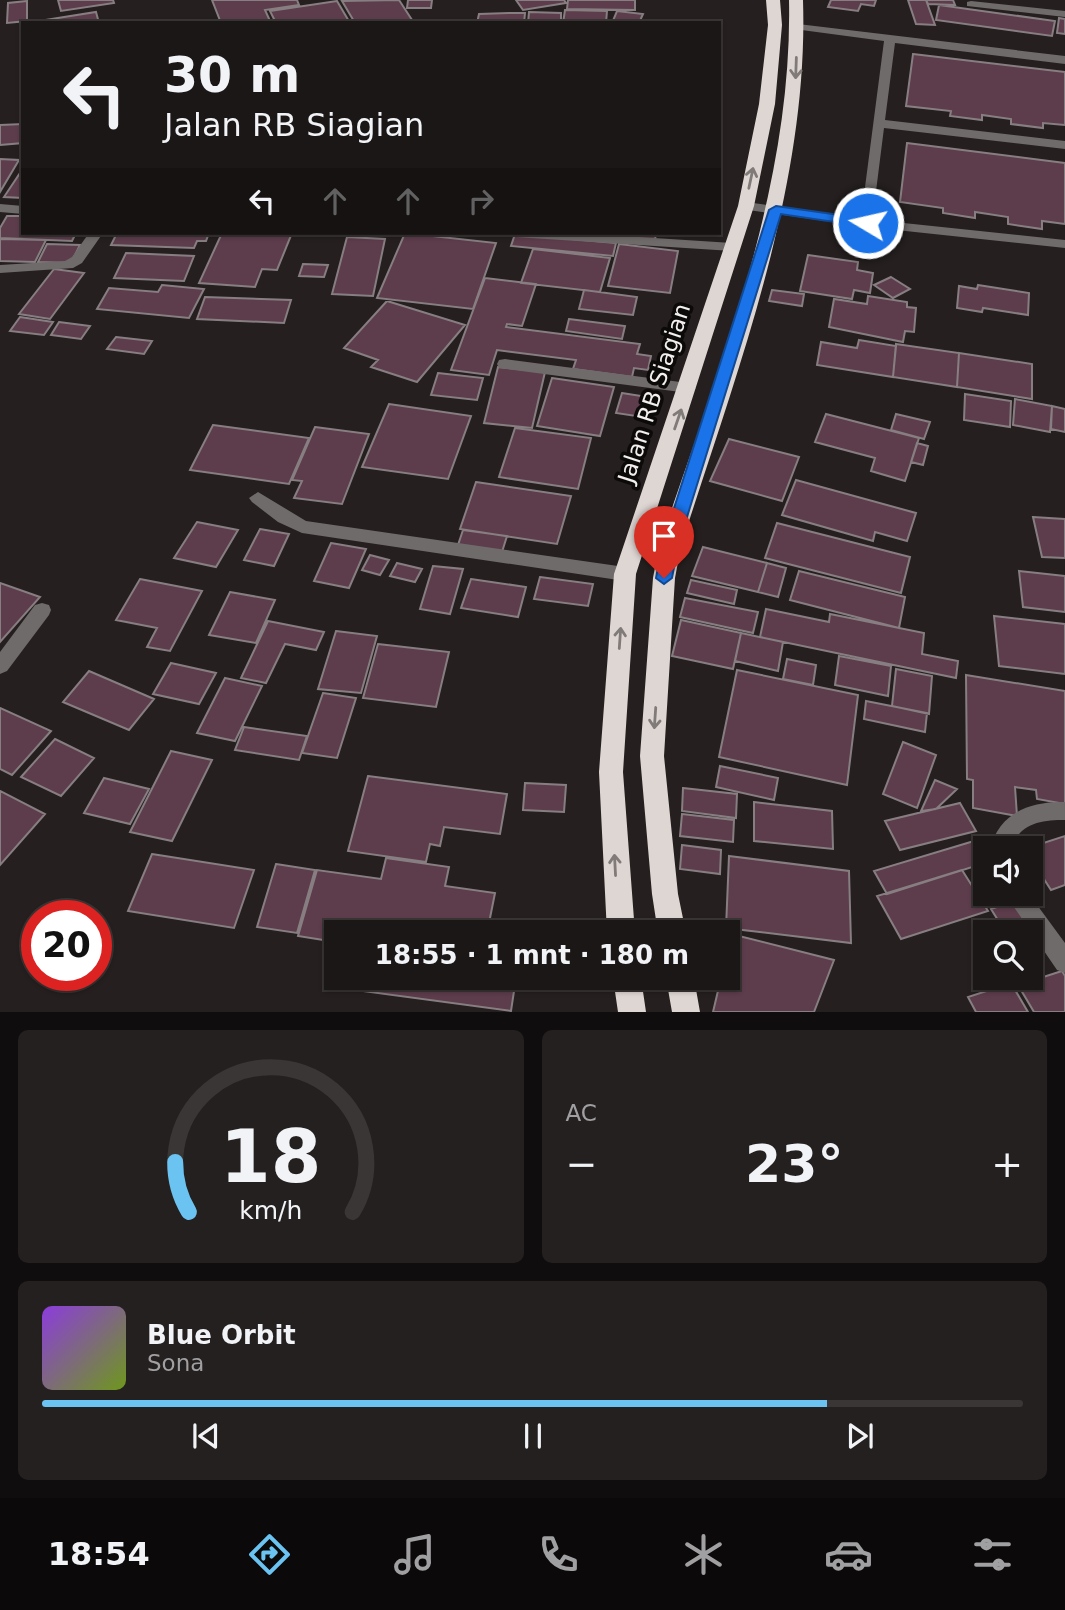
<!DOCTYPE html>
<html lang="id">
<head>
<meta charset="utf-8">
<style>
  :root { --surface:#1c1717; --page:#252020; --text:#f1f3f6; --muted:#a09fa1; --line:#3a3636; --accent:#6ac3f1 }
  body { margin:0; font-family:"DejaVu Sans",sans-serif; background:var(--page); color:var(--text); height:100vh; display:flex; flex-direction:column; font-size:26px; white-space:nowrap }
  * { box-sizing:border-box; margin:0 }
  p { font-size:23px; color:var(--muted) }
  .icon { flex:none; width:38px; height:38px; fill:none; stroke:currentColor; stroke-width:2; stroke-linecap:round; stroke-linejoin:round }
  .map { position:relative; height:1012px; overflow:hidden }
  .details { display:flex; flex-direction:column; gap:18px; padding:18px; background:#0f0d0d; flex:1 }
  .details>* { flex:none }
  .guide { position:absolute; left:21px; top:21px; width:700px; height:214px; border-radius:0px; box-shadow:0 2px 5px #0004,0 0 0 2px var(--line); background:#1c1717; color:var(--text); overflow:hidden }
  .buttons { position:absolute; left:973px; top:836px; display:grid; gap:14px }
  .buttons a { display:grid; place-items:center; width:70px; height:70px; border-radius:0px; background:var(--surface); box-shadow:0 2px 5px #0004,0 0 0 2px var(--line); font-size:35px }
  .speed { position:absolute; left:21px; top:900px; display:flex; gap:14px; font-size:35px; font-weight:700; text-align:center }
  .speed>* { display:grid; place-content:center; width:91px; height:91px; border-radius:50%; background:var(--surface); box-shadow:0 2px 5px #0004,0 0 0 2px var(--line); line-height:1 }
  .speed .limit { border:10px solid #d22; background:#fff; color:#111 }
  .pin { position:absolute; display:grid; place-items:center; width:60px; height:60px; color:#fff; margin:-72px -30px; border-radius:50% 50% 50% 0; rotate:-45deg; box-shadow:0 0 7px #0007 }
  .pin .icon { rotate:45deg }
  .me { position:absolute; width:77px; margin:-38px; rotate:279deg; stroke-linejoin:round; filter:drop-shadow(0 0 5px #0008) }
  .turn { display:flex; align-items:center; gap:24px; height:147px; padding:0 28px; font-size:32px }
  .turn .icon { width:91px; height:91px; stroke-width:2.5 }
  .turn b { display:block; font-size:49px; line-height:60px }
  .lanes { display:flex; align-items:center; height:66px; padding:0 28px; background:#0003; justify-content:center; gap:35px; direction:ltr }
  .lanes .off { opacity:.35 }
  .big { font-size:52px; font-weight:700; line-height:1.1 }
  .details .widget { flex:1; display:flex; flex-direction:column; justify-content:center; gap:10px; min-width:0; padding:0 24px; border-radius:10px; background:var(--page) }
  .details .dial { align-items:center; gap:0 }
  .dial svg { height:182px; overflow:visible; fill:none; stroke:var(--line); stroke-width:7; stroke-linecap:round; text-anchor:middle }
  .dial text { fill:var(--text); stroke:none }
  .song { display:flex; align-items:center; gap:21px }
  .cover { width:84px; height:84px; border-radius:10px; background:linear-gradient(135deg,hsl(270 70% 55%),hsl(80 70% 35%)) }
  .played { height:7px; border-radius:4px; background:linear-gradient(90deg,var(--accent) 80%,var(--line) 80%) }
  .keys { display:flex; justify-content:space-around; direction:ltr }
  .heat { display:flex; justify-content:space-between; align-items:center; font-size:38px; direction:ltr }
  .details .tiles { flex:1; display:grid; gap:18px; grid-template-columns:1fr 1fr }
  .widget:last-child { grid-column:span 2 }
  .trip { position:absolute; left:324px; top:920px; width:416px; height:70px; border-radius:0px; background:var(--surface); box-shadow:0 2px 5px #0004,0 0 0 2px var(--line); font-weight:700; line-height:70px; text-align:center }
  .tab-bar { display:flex; height:112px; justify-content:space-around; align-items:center; background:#0b0909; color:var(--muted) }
  .tab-bar .icon { width:49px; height:49px }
  .tab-bar .active { color:var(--accent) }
  .tab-bar b { font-size:32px; color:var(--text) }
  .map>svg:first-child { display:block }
  .building { fill:#5d3c4b; stroke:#867e81; stroke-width:2 }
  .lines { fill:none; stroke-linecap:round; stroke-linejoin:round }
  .minor { fill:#6f6b6a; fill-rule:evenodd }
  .highway { fill:#ded6d2; fill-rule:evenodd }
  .oneway { stroke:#807a78 }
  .route { fill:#1a73e8; stroke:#114b97; stroke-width:2 }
  .labels { text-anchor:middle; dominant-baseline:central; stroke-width:7; stroke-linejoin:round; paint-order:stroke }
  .street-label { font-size:23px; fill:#f3efee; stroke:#0c0909 }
</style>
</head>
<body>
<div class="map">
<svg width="1065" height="1012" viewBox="0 0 1065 1012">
  <rect width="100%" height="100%" fill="#251f1f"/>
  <path class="building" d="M58 0H113L114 3 61 11Z
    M212 0H297L299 5 265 10 271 23H221Z
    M399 0 414 23H355L342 1Z
    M408 0H432L431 8H407Z
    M516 0H564L566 3 523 10Z
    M568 0H635V10L567 9Z
    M831 0H876L874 6 861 4 858 11 828 7Z
    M908 0H926L935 25 916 24Z
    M926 0H953L955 5 928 4Z
    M27 1V21L7 23 8 3Z
    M337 1 350 23H276L270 11Z
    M939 5 1055 21 1052 36 936 20Z
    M565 10 607 11 606 23H563Z
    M617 11 643 14 639 23H612Z
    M96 12 99 23H46L45 20Z
    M529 12 561 13V23H528Z
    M509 13H525L524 23H477L479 14Z
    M1059 18 1065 19V34L1057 33Z
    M913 54 1065 72V125L1043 123V128L1011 124V119L982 115V120L950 116 951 111 906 106Z
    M23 124V143L0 145V125Z
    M907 143 1065 163V224L1042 221V229L1008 224V217L975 212V218L943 213V208L900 202Z
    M0 159 19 160 0 192Z
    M20 173H23V198L4 197Z
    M7 216H23V233H76L72 241 0 238V228Z
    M117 233H209L206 241H197L194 248 111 245Z
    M222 233H292L277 270 262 269 255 287 199 283Z
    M405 233 496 243 473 309 377 298Z
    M565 233H656L655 240Z
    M515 234 616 243 613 256 511 246Z
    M347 237 385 239 373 296 332 294Z
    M0 239 46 240 35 262 0 261Z
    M47 244 80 245 71 263 38 262Z
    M619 244 678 251 670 293 608 286Z
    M533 249 610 258 600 292 521 283Z
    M126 253 194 256 184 281 114 278Z
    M808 255 858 262 857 270 873 273 870 293 854 290 852 299 800 291Z
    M303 264 328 265 324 277 299 276Z
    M54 269 84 273 50 319 19 314Z
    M891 277 910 289 893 298 874 285Z
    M485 278 536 284 522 326 507 324 506 327 640 344 637 354 651 356 648 370 634 368 632 377 573 369 576 360 497 350 489 375 451 370Z
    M162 285 204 289 189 318 97 309 109 288 158 292Z
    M978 285 1029 293 1028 315 983 308 982 312 957 308 959 286 977 289Z
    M584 290 637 297 633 315 579 309Z
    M772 290 804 294 802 306 769 301Z
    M868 296 907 302V307L916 308 914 332 905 331 903 342 829 327 834 299 867 304Z
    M205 297 291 300 284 323 197 319Z
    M387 301 465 325 417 382 371 367 378 360 344 348Z
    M20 317 53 322 44 335 10 331Z
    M569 319 625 326 622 339 566 331Z
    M59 322 90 326 81 339 51 335Z
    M116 337 152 341 144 354 107 349Z
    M859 340 896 346 893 377 817 365 821 342 857 348Z
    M896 344 959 353 957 387 893 377Z
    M959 353 1032 364V399L957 387Z
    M498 367 545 372 532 428 484 423Z
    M438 373 483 378 477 400 431 395Z
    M552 378 614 387 600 436 537 426Z
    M622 393 654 398 649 418 616 413Z
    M965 394 1011 401 1010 427 964 420Z
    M1015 399 1052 406 1050 432 1013 425Z
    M389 404 471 416 448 479 362 467Z
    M1052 406 1065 409V432L1051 429Z
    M826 414 919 438 905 481 871 471 875 458 815 442Z
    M896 414 930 422 924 439 891 430Z
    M213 425 309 438 289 484 190 470Z
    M315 427 369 434 342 504 294 498 302 481 292 480Z
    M515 428 591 438 578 489 499 477Z
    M729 439 799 457 782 501 710 481Z
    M917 443 928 446 923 465 911 462Z
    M796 480 916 513 907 541 875 532 873 541 782 515Z
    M476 482 571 496 557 544 460 529Z
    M1033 517 1065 519V558L1042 557Z
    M197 522 238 530 216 567 174 558Z
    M777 523 910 557 901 593 765 558Z
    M260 529 289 534 274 566 244 560Z
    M463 530 507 536 502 552 458 545Z
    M331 543 366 549 349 588 314 581Z
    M703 547 767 563 758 592 692 576Z
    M370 555 389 560 380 575 362 570Z
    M397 563 422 569 415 582 390 576Z
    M767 563 786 568 778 597 758 592Z
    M433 566 463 569 450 614 420 609Z
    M799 571 905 597 899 628 790 600Z
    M1019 571 1065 576V612L1023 607Z
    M540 577 593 584 588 606 534 599Z
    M140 579 202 591 170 651 147 647 157 628 116 620Z
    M471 579 526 587 518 617 461 608Z
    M691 580 737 590 734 604 687 593Z
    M0 583 40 597 0 642Z
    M230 592 275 600 256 643 209 635Z
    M685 598 758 612 753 633 680 617Z
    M766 609 829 622 830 614 924 633 922 654 958 661 956 678 760 637Z
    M994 616 1065 624V674L999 666Z
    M681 620 741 633 733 669 672 656Z
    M268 621 324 632 316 650 285 644 266 683 241 678Z
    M336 631 377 636 361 693 318 689Z
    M741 633 783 642 778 671 735 661Z
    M378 644 449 652 436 707 363 698Z
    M839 656 891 666 888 696 835 685Z
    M787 659 816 665 813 685 783 679Z
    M171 663 216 673 199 704 153 694Z
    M896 669 932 676 929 714 892 706Z
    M737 670 858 695 847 785 719 757Z
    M89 671 154 699 129 730 63 702Z
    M966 675 1065 691V804L1037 799 1036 790 1015 787 1017 816 973 808V780L967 779Z
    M225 678 262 686 235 741 197 733Z
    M323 693 356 698 337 758 302 753Z
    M866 701 927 713 925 732 864 719Z
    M0 708 51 731 12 775 0 769Z
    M244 727 307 736 299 760 235 750Z
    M55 739 94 758 61 796 21 777Z
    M903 742 936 755 917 808 883 794Z
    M171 751 212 760 172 841 130 832Z
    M720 766 778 778 774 800 716 787Z
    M368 776 507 794 500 834 444 827 440 846 430 844 426 862 348 851Z
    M104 778 149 789 130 824 84 813Z
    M935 780 957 789 936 809 921 811Z
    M525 783 566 785 564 812 523 810Z
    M683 788 737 794 736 818 682 811Z
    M0 791 45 814 0 865Z
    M754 802 832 811 833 849 754 841Z
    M960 803 976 831 900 850 885 821Z
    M682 814 734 820 733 842 680 836Z
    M1065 836V885L1051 890 1031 859V849H1025Z
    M974 841 985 863 887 894 874 871Z
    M682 845 721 850 720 874 680 869Z
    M152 854 254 870 234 928 128 911Z
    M729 856 849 871 851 943 726 928Z
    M386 858 449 867 445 886 495 893 487 933H336V942L298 936 317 870 381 879Z
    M276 864 315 870 297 933 257 927Z
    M962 870 988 911 901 939 877 896Z
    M1020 899 1040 930 1031 933H1006L991 909Z
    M731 934 834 960 814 1012H713L721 978H728Z
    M1062 971 1065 976V1012H1034L1018 985Z
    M358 978H516L511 1011 355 990Z
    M1011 983 1028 1012H976L968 997Z"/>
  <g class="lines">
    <path class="minor" d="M971 1 1065 11V17L967 6V2Z
      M798 24 1065 56V64L895 43 885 120 1065 141V149L884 128 874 207 875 220 1065 240V248L868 227 741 209V203L746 202 861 218 884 41 794 29 792 27Z
      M0 204 23 206V214L0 212Z
      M89 233H103L82 263 73 268 0 273V265L65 261 72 257Z
      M508 233H577L732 243 739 247 732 251 515 237Z
      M505 359 688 383 696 388 688 393 499 368 497 364 499 360Z
      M258 492 306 521 625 567 631 569 634 574 631 579 625 581 302 533 278 522 252 502 249 498Z
      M42 603 49 605 51 610 49 615 7 671 0 674V652L35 605Z
      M1065 802V820C1042 820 1018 823 1012 849H990C999 813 1030 801 1065 802Z
      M1005 894H1029L1065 943V973L1057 970Z"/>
    <path class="highway" d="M766 0H780L782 25 775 104 754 206 636 574 623 772 635 933H607L599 772 614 574 738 206 759 104 768 25Z
      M789 0H803C809 187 737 370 681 546L675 578 664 756 678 894 686 933H658L652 894 640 756 653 578 659 546C718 371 793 187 789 0Z
      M613 978H641L646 1012H618Z
      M666 978H694L700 1012H672Z"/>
  </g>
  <defs><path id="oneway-shaft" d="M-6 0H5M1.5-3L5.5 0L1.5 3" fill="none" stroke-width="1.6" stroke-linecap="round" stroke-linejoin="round" transform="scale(1.75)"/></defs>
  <g class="oneway">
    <use href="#oneway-shaft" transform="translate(796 68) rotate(92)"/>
    <use href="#oneway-shaft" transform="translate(751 178) rotate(-78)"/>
    <use href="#oneway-shaft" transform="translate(678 419) rotate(-71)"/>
    <use href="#oneway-shaft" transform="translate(620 638) rotate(-86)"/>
    <use href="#oneway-shaft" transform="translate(655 718) rotate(94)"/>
    <use href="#oneway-shaft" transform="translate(615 865) rotate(-93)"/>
  </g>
  <path class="route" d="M776 206 868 219 874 223 868 227 781 214 678 546 672 578 664 584 656 578 662 546 769 210Z"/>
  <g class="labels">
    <g class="street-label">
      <text transform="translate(654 393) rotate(-72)">Jalan RB Siagian</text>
    </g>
  </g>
</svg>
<div class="buttons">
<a><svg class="icon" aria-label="sound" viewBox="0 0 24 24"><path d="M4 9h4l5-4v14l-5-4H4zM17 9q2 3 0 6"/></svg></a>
<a><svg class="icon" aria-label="search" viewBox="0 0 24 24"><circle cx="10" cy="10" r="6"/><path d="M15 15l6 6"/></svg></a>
</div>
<div class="speed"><div class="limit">20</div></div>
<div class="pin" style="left:664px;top:578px;background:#d93025"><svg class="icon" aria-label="arrive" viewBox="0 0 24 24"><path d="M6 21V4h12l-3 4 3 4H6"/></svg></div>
<svg class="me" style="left:868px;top:223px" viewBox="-20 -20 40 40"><circle r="17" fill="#1a73e8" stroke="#fff" stroke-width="3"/><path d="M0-11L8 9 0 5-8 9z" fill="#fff"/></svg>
<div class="trip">18:55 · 1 mnt · 180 m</div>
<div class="guide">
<div class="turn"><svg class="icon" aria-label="left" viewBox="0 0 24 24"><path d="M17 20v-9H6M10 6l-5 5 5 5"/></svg><div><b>30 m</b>Jalan RB Siagian</div></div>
<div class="lanes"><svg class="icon" aria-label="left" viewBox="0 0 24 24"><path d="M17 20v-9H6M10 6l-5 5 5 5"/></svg><svg class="icon off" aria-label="ahead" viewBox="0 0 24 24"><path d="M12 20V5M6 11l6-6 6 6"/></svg><svg class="icon off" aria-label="ahead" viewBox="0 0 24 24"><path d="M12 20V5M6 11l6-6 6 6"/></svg><svg class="icon off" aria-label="right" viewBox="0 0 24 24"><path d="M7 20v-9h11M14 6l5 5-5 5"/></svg></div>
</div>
</div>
<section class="details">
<div class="tiles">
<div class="widget dial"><svg viewBox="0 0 100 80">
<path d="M14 69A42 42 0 1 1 86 69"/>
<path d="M14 69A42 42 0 0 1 8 47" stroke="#6ac3f1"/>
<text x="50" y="56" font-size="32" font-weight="700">18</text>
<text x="50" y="72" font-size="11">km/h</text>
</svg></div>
<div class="widget"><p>AC</p>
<div class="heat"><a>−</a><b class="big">23°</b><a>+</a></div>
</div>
<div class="widget">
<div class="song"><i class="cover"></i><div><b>Blue Orbit</b><p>Sona</p></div></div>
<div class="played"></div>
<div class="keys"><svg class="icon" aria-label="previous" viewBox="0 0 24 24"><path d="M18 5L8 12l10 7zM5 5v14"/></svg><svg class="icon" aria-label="pause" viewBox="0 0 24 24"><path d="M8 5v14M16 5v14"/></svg><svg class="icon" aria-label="next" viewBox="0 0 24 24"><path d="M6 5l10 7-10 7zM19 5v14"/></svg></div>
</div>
</div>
</section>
<nav class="tab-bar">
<b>18:54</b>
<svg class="icon active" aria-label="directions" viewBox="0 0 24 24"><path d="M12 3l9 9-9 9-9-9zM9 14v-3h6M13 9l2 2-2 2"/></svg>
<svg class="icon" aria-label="music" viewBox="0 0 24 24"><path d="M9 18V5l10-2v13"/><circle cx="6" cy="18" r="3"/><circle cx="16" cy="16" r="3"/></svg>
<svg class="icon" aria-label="phone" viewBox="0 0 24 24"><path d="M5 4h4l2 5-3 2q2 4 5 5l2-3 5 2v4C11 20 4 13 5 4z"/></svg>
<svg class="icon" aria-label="climate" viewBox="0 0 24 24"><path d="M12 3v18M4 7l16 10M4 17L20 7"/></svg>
<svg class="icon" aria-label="car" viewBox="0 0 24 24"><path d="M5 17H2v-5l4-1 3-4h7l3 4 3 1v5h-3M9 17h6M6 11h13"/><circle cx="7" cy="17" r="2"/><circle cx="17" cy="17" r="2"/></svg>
<svg class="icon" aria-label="filters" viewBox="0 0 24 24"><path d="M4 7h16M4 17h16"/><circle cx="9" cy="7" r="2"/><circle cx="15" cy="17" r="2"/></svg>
</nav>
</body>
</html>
